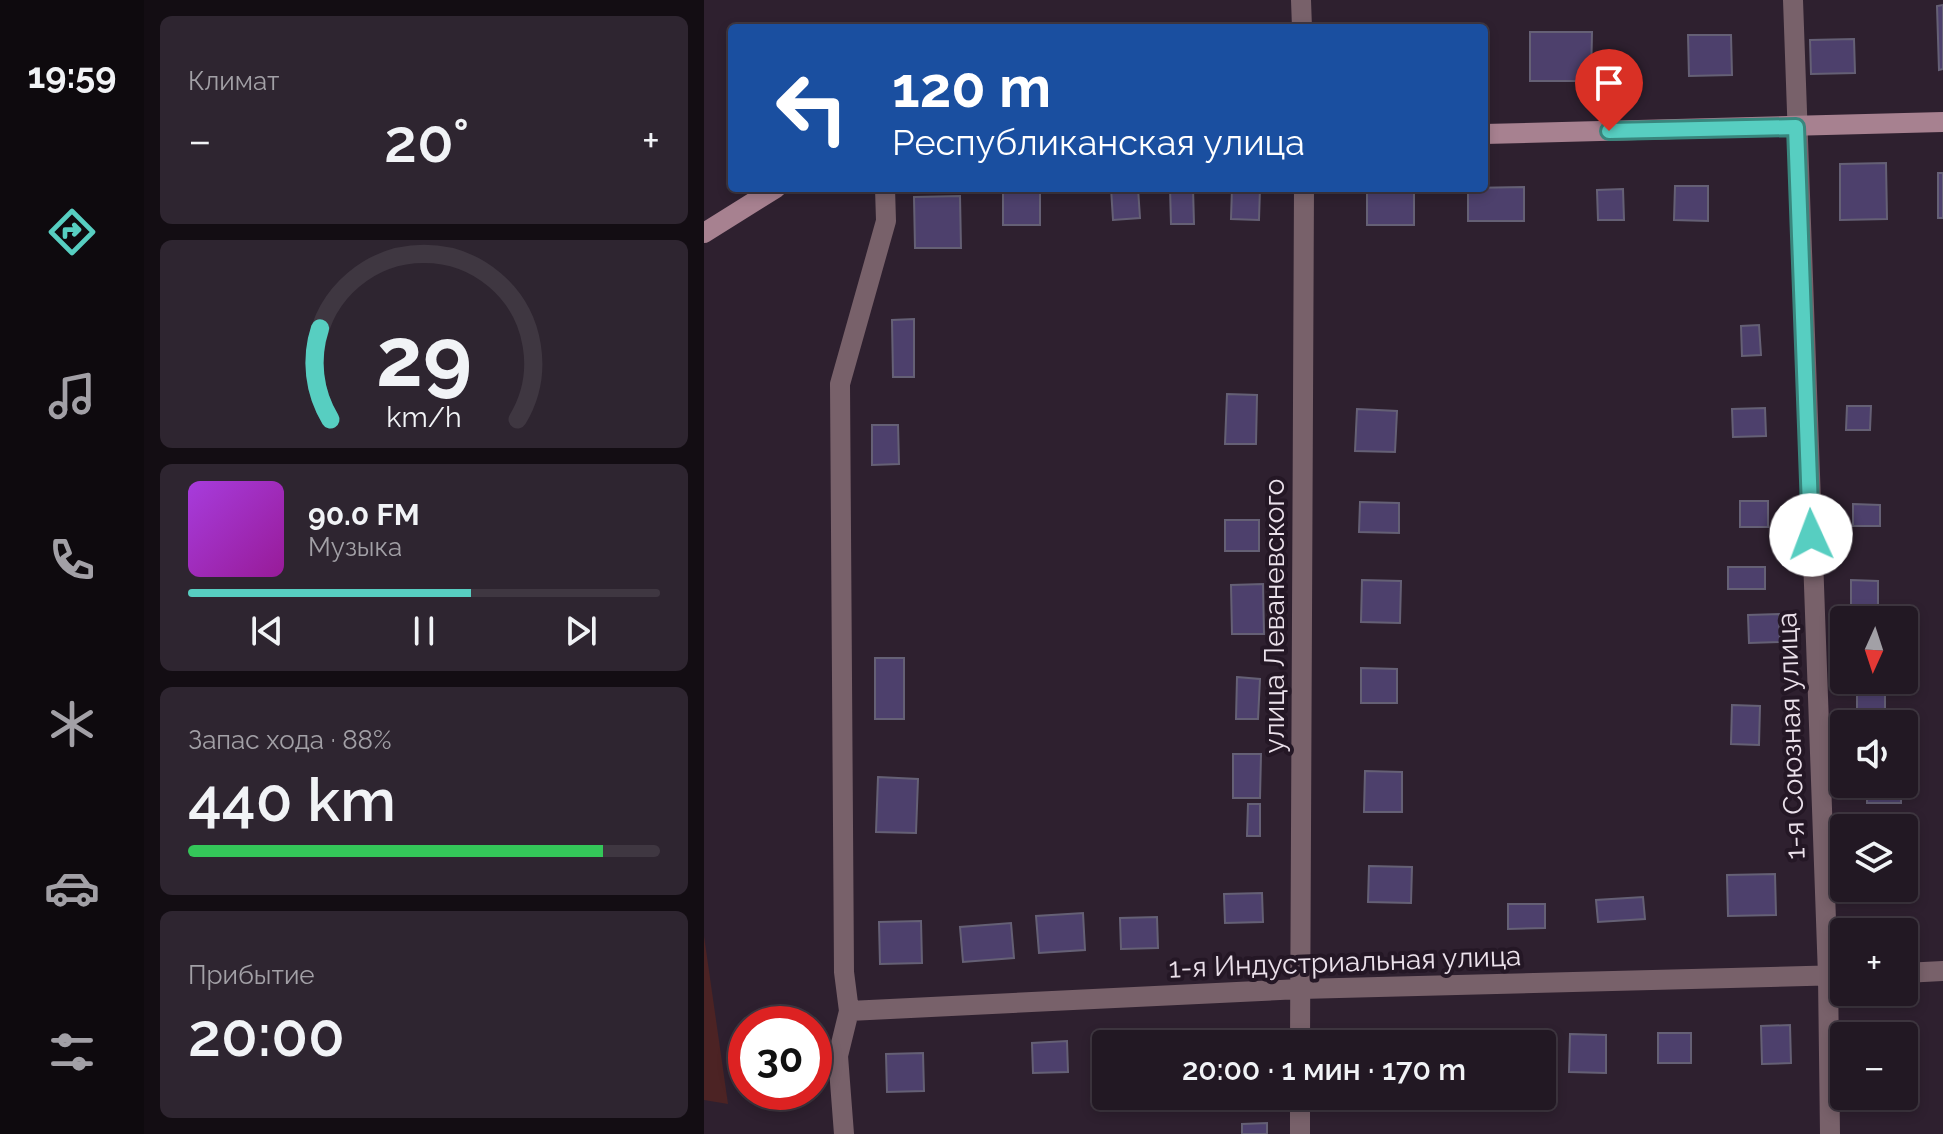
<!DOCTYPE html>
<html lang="ru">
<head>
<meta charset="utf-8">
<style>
  :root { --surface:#221823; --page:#2e2530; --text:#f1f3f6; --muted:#a2a0a6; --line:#3f3741; --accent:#57cec1 }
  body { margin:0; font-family:Raleway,sans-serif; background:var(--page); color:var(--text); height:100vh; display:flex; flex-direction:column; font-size:30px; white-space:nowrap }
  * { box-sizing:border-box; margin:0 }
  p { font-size:26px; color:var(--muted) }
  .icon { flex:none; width:44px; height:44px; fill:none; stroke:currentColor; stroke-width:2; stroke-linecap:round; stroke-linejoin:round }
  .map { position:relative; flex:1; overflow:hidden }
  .drawer { display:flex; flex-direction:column; gap:16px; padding:16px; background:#130d13; width:560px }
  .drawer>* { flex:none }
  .banner { position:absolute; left:24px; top:24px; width:760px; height:168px; border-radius:8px; box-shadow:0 4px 12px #0003,0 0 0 2px var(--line); background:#1a4fa0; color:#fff; overflow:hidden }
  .needle { width:52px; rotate:183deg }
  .controls { position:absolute; left:1126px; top:606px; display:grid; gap:16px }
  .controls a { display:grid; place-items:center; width:88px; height:88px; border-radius:8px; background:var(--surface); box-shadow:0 4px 12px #0003,0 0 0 2px var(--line); font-size:40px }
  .speed { position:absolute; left:24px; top:1006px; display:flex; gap:16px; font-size:40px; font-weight:700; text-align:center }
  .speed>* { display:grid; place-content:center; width:104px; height:104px; border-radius:50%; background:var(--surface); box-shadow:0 4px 12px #0003,0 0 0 2px var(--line); line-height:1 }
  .speed .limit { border:12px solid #d22; background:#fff; color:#111 }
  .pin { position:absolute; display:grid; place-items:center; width:68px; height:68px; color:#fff; margin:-82px -34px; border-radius:50% 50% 50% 0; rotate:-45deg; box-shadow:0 0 8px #0007 }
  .pin .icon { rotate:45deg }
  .me { position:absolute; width:88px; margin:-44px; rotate:358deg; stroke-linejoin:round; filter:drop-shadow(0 0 6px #0008) }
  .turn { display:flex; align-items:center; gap:28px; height:168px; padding:0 32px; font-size:36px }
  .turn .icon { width:104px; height:104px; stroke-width:2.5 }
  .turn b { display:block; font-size:56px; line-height:68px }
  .big { font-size:60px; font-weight:600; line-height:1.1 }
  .drawer .widget { flex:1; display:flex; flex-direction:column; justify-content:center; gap:12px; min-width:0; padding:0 28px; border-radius:12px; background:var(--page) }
  .drawer .dial { align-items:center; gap:0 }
  .dial svg { height:208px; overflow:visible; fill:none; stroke:var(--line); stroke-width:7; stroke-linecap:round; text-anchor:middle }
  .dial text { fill:var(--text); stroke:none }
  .song { display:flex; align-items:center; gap:24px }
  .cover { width:96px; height:96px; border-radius:12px; background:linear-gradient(135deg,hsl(280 70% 55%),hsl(300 70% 35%)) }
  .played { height:8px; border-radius:4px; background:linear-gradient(90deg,var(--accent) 60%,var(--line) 60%) }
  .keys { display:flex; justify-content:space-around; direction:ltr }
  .heat { display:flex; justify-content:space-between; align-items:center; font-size:44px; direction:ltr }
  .charge { height:12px; border-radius:6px; background:linear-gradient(90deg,#34c759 88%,var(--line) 0) }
  .trip { position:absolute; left:388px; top:1030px; width:464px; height:80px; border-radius:8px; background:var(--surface); box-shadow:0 4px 12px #0003,0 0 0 2px var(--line); font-weight:600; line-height:80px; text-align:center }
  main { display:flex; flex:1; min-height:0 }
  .tab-bar { display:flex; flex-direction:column; width:144px; justify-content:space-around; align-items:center; background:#0e0a0e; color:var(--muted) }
  .tab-bar .icon { width:56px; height:56px }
  .tab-bar .on { color:var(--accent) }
  .tab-bar b { font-size:36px; color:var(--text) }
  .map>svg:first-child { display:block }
  .green { fill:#4c2324 }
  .building { fill:#4d406c; stroke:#656075; stroke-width:2 }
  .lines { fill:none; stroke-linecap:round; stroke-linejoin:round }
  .street { stroke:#78616a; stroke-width:20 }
  .secondary { stroke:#a78190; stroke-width:20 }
  .route-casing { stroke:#39867d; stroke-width:20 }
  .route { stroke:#57cec1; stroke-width:14 }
  .labels { text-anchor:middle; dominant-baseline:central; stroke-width:8; stroke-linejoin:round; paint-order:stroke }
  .street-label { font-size:28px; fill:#ebe1eb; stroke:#241725 }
</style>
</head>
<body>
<main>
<nav class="tab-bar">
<b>19:59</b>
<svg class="icon on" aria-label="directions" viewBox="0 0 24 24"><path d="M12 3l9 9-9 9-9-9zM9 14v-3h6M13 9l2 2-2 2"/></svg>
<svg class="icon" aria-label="music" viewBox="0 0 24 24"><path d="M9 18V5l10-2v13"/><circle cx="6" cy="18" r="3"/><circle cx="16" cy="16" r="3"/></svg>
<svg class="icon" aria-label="phone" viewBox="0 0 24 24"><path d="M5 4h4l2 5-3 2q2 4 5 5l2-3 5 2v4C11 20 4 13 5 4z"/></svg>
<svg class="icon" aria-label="climate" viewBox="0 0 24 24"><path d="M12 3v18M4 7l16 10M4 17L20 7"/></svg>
<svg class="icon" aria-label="car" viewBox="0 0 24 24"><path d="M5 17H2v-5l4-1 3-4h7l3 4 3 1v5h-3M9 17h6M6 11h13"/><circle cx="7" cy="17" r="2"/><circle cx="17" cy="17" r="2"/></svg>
<svg class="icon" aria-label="filters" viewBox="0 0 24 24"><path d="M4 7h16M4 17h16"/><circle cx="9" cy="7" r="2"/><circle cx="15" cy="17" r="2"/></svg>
</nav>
<section class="drawer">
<div class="widget"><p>Климат</p>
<div class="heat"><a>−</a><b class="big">20°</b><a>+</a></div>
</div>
<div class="widget dial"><svg viewBox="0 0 100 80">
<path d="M14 69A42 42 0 1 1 86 69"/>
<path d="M14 69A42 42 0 0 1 10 34" stroke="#57cec1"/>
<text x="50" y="56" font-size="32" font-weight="700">29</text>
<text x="50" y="72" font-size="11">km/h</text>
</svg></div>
<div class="widget">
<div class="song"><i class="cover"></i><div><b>90.0 FM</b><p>Музыка</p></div></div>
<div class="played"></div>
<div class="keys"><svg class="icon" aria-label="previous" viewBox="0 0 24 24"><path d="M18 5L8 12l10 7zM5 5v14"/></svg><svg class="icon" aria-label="pause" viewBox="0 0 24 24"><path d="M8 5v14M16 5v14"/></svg><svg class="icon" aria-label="next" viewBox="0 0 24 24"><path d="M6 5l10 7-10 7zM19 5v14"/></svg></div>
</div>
<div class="widget"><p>Запас хода · 88%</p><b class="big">440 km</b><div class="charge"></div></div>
<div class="widget"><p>Прибытие</p><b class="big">20:00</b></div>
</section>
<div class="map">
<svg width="1239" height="1134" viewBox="0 0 1239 1134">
  <rect width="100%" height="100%" fill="#2e202f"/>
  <path class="green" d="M0 936 24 1104 0 1100Z"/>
  <path class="building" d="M1239 5V69L1235 70 1233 6Z
    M826 32H888L887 81H826Z
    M984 35H1027L1028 75 985 76Z
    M1150 39 1151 73 1107 74 1106 40Z
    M1182 163 1183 219 1136 220V164Z
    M1234 173H1239V218H1234Z
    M971 186H1004V221L970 220Z
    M820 187V221H764V188Z
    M299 188H336V225H299Z
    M407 188H434L436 218 409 220Z
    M466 188H489L490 224H467Z
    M528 188H556L555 220 527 219Z
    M919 189 920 220H894L893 190Z
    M663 192H710V225H663Z
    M256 196 257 248H211L210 197Z
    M210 319V377H189L188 320Z
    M1055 325 1057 355 1038 356 1037 326Z
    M523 394 553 395 552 444H521Z
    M1143 406H1167L1166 430H1142Z
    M1061 408 1062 436 1029 437 1028 409Z
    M653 409 693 411 691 452 651 451Z
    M168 425H194L195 464 168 465Z
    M1036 501H1064V527H1036Z
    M656 502 695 503V533L655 532Z
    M1149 504 1176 505V526H1149Z
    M521 520H555V551H521Z
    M1024 567H1061V589H1024Z
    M658 580 697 581 696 623 657 622Z
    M1147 580 1174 581V612L1147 611Z
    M559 584 560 634H528L527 585Z
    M1075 614 1076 642 1045 643 1044 615Z
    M171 658H200V719H171Z
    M657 668 693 669V703H657Z
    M533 677 556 679 554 719H532Z
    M1153 680H1181V713L1153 712Z
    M1028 705 1056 706 1055 745 1027 744Z
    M529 754H557L556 798H529Z
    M661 771 698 772V812H660Z
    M174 777 214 779 212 833 172 832Z
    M1163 784H1197V803H1163Z
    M544 804H556V836H543Z
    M1200 861H1207L1208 902 1163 903V888H1200Z
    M665 866 708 867 707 903 664 902Z
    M1071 874 1072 915 1024 916 1023 875Z
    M558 893 559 922 521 923 520 894Z
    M939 897 941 919 894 922 892 900Z
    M804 904H841V928L804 929Z
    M379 913 381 950 335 953 332 916Z
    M453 917 454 948 417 949 416 918Z
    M217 921 218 963 176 964 175 922Z
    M307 923 310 958 259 962 256 927Z
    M1086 1025 1087 1063 1058 1064 1057 1026Z
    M954 1033H987V1063H954Z
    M866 1034 902 1035V1073L865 1072Z
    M534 1038 559 1039V1044H534Z
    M780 1038V1044H744V1039Z
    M417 1039H459V1044H417Z
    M363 1041 364 1072 329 1073 328 1043Z
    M219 1053 220 1091 183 1092 182 1054Z
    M563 1123V1134H538V1124Z"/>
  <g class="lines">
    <path class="street" d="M597 0 598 28
      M1089 0 1124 976 1126 1134
      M1200 973 1239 971
      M145 1011 596 989 1140 975
      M596 1044 600 188
      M140 1134 134 1056 145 1011 140 972 136 384 182 221 181 188
      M596 1134V1096"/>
    <path class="secondary" d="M780 134 1239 122
      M0 233 72 188"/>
  </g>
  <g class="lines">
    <defs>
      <path id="route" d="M905 131 1092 127 1107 535"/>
    </defs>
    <use href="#route" class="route-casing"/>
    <use href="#route" class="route"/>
  </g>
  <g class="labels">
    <g class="street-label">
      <text transform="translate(570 616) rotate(-90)">улица Леваневского</text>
      <text transform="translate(1087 736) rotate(-92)">1-я Союзная улица</text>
      <text transform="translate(641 962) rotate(-2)">1-я Индустриальная улица</text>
    </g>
  </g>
</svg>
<div class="controls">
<a><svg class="needle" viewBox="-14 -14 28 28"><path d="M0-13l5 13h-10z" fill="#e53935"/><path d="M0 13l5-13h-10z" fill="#a2a0a6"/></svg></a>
<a><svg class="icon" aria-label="sound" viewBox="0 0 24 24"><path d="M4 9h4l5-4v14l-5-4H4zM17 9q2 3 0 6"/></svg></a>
<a><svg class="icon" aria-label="layers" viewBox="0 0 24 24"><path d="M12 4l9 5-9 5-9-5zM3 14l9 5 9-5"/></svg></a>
<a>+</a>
<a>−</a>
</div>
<div class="speed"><div class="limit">30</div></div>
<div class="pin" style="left:905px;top:131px;background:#d93025"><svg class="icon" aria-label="arrive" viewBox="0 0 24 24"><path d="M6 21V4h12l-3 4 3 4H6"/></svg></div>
<svg class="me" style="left:1107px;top:535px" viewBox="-20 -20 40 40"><circle r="19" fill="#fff"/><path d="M0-13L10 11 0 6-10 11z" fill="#57cec1"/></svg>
<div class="trip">20:00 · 1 мин · 170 m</div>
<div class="banner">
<div class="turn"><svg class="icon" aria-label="left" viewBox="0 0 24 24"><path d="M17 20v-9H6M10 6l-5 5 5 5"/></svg><div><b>120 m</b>Республиканская улица</div></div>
</div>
</div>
</main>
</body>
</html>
